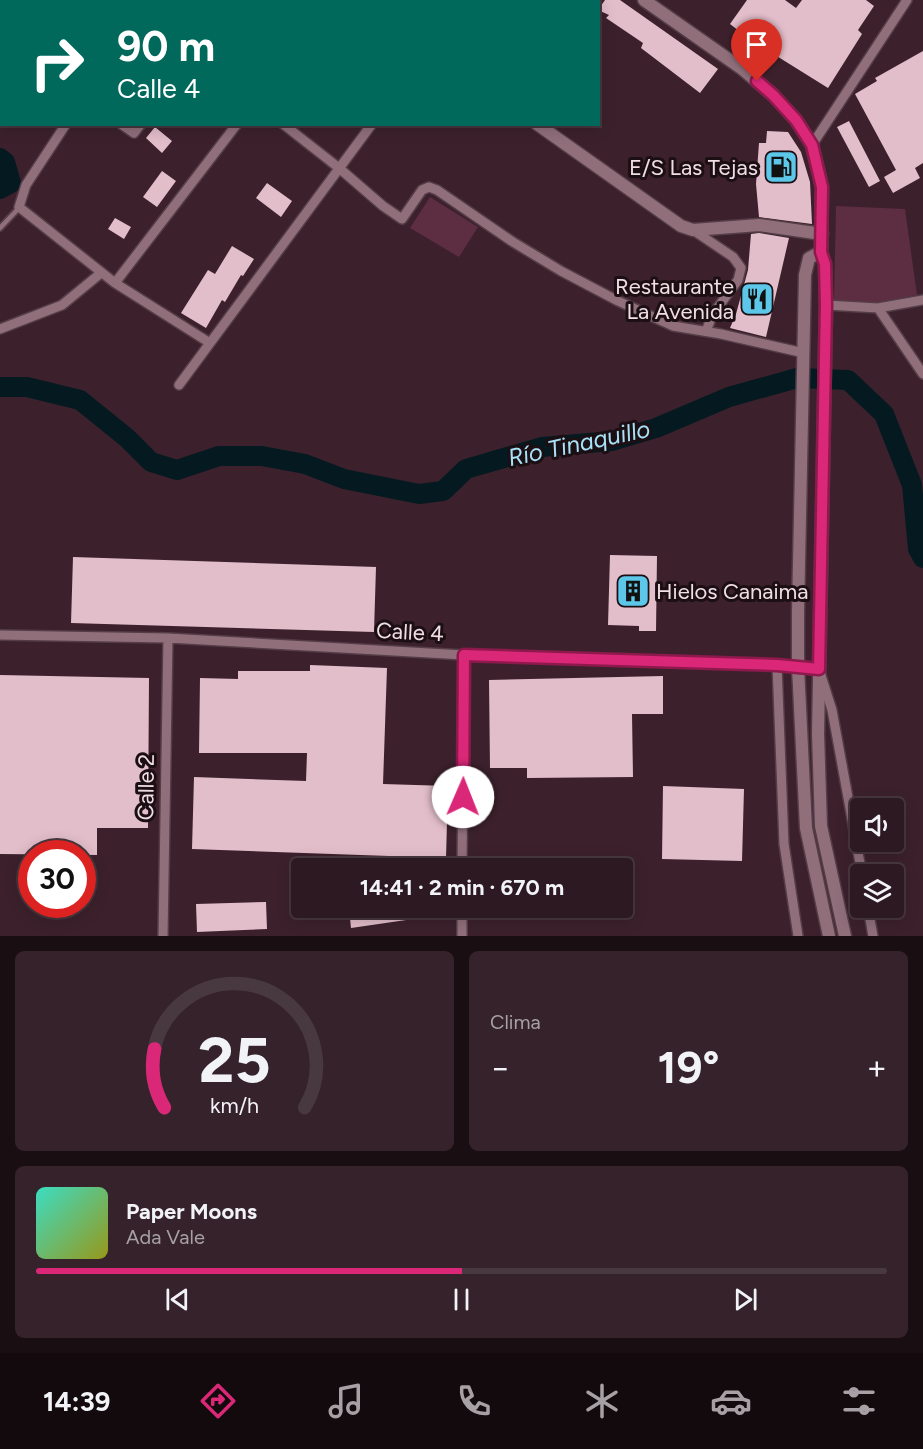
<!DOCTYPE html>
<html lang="es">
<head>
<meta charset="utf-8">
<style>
  :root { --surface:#2d1921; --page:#35222a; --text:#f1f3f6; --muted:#a7a0a5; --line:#48383f; --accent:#db2777 }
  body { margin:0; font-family:Figtree,sans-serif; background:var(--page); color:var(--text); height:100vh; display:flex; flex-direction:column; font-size:22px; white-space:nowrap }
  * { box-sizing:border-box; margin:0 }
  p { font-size:20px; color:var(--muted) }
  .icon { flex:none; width:33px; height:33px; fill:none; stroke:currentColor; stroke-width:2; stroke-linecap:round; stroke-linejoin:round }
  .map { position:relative; height:936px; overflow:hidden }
  .drawer { display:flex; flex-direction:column; gap:15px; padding:15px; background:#190e12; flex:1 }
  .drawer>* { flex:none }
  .guide { position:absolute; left:0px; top:0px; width:600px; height:126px; box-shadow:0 3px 15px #0003,0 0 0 2px var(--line); background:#00695c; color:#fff; overflow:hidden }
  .controls { position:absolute; left:850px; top:798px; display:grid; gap:12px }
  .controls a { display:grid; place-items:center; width:54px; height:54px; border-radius:6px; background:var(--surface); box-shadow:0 3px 15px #0003,0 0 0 2px var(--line); font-size:30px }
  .speed { position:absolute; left:18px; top:840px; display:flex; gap:12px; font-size:30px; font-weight:700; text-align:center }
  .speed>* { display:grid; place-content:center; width:78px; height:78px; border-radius:50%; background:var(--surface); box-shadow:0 3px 15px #0003,0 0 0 2px var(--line); line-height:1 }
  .speed .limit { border:9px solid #d22; background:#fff; color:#111 }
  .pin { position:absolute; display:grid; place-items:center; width:51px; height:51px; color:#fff; margin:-62px -26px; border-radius:50% 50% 50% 0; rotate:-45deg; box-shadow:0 0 6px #0007 }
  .pin .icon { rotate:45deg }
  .me { position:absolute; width:66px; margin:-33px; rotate:1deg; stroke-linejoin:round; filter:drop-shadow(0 0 4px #0008) }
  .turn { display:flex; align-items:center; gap:21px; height:126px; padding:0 18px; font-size:27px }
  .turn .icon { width:78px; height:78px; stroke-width:2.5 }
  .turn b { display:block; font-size:42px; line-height:51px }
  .big { font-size:45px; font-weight:700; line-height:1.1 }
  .drawer .card { flex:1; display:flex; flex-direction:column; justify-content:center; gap:9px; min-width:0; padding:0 21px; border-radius:9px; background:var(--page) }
  .drawer .dial { align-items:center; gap:0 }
  .dial svg { height:156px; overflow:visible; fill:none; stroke:var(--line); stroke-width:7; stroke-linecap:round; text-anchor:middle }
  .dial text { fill:var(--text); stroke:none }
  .song { display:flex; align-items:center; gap:18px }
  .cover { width:72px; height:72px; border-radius:9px; background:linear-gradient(135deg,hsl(170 70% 55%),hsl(60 70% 35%)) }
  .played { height:6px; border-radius:3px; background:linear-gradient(90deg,var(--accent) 50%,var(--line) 50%) }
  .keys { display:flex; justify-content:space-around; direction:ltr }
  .heat { display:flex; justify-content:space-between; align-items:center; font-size:33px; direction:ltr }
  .drawer .tiles { flex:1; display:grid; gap:15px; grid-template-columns:1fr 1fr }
  .card:last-child { grid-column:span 2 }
  .trip { position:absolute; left:291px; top:858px; width:342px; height:60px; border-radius:6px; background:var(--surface); box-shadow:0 3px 15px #0003,0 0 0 2px var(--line); font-weight:700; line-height:60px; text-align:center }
  .dock { display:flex; height:96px; justify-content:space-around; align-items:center; background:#120a0d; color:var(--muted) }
  .dock .icon { width:42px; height:42px }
  .dock .selected { color:var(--accent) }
  .dock b { font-size:27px; color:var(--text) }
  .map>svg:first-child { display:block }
  .green { fill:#5d2d41 }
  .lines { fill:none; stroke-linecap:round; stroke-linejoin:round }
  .river { stroke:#041a20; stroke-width:20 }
  .building { fill:#e2bdca }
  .service-casing { stroke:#543d47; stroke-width:8 }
  .minor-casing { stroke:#543d47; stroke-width:12 }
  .tertiary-casing { stroke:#543d47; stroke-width:15 }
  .service { stroke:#906f7b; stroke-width:4.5 }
  .minor { stroke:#906f7b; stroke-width:9 }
  .tertiary { stroke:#906f7b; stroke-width:12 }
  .route-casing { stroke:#8e194d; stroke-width:15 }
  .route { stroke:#db2777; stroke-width:10 }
  .labels { text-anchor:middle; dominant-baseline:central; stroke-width:6; stroke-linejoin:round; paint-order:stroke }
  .poi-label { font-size:22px; fill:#f1dee5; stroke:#1b0f14; text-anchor:end }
  .street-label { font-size:22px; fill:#f1dee5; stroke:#1b0f14 }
  .water-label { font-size:24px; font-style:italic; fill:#a8e2f6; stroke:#1b0f14 }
</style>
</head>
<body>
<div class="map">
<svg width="923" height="936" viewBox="0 0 923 936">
  <rect width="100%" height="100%" fill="#3c212c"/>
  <path class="green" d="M430 197 478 227 459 257 410 228Z
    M836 206 905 209 917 295 875 303 834 300Z"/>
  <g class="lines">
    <path class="river" d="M0 158 5 162 11 183 0 189
      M0 387H27L80 400 127 438 151 462 177 470 219 456H262L305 464 344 479 419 494 443 491 466 469 542 447 612 441 656 428 729 397 797 378 848 380 884 414 912 485 918 549 923 558"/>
  </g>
  <path class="building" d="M605 0H620L718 69 700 93 641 48 643 43 606 18 609 15 598 10Z
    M747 0H785L796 8 802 0H866L874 6 858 30 862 34 828 88 767 50 766 52 730 24Z
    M923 51V163L915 168 920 178 893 193 884 177 896 170 855 94 877 81 875 78Z
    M849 121 880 181 869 187 837 127Z
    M155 127 172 141 162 153 146 138Z
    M767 131 788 132 801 152 810 182 812 224 759 217 756 184 759 143H766Z
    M162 171 176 181 157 207 143 197Z
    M267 183 292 201 281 217 256 198Z
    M115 218 131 227 124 239 108 229Z
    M759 233 789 238 766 337 730 328 736 314 748 270 751 234Z
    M232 246 254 259 243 276 241 275 225 302 222 300 206 328 181 313 208 270 215 274Z
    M610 555 657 556 656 631H639V626L608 625Z
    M73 557 376 567 374 632 71 623Z
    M310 665 387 668 383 784 448 786 446 858 192 849 194 777 306 781 307 753H199L200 678 238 679V671H310Z
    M0 675 149 678 148 828H97V855L0 854Z
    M663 676V714H632L633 777 527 778V768H490L489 680Z
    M663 786 744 789 742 861 662 859Z
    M266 902 267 929 197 932 196 904Z
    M349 908H426L427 917 351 928Z"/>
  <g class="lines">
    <defs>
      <path id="service" d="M0 228 19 208"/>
      <path id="minor" d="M117 0 119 2
        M76 2 77 0
        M147 2 148 0
        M66 124 26 185 19 207 115 283
        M121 124 134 133 141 124
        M283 124 339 168 383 206 402 219 422 190 429 187 437 190 513 242 561 271 618 301 673 326 721 334 804 353
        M812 145 907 0
        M693 230 733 257 741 268 738 280 713 314 706 331
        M826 305 878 308 923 374
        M878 308 923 300
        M0 329 62 305 101 273
        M210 343 115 283 237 124
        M179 385 372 124
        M0 635 168 638 464 655 777 665 819 669 832 710 862 874
        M777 665 784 844 798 936
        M462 868 464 655
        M868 908 873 936
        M163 936 168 638
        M462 936V908"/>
      <path id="tertiary" d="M362 0 364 2
        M644 0 741 68 773 95 796 120 812 145 822 187 821 252 825 264 826 305 818 734 821 826 845 936
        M537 124 681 226 693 230 759 225 822 234
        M821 252 809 258 805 275 798 612V667L806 828 829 936"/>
    </defs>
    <use href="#service" class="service-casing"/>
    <use href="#minor" class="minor-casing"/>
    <use href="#tertiary" class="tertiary-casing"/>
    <use href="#service" class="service"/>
    <use href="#minor" class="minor"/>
    <use href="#tertiary" class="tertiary"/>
  </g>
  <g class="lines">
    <defs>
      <path id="route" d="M463 797 464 655 777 665 819 669 826 305 825 264 821 252 822 187 812 145 796 120 773 95 757 81"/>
    </defs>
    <use href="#route" class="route-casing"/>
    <use href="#route" class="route"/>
  </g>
  <defs>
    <symbol id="fuel-square" viewBox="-11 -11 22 22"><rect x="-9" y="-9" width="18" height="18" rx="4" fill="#5cc7e8" stroke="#1b0f14"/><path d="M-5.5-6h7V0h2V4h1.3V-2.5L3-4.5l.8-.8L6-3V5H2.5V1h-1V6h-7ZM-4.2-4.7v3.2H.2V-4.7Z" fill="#111"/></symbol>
    <symbol id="restaurant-square" viewBox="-11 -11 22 22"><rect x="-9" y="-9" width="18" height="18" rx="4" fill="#5cc7e8" stroke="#1b0f14"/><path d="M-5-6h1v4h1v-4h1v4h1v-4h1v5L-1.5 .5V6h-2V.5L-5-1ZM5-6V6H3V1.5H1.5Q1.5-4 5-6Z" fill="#111"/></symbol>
    <symbol id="building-square" viewBox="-11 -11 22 22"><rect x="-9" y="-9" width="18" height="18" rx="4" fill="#5cc7e8" stroke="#1b0f14"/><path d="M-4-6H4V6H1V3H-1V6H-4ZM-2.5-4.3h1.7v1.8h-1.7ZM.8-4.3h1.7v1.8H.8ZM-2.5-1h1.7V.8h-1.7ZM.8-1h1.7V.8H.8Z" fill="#111"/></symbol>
  </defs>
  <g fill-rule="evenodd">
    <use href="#fuel-square" x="762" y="148" width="38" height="38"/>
    <use href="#restaurant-square" x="738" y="280" width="38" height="38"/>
    <use href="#building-square" x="614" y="572" width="38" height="38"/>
  </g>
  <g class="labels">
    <g class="poi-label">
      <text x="758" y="167">E/S Las Tejas</text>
      <text x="734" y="286">Restaurante<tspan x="734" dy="25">La Avenida</tspan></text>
      <text x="656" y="591" text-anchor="start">Hielos Canaima</text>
    </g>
    <g class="street-label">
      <text transform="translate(410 632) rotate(3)">Calle 4</text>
      <text transform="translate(146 787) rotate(-89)">Calle 2</text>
    </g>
    <g class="water-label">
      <text transform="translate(579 443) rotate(-12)">Río Tinaquillo</text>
    </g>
  </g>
</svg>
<div class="controls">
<a><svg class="icon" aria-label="sound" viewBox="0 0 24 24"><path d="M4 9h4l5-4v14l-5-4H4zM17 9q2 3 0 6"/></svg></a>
<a><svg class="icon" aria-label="layers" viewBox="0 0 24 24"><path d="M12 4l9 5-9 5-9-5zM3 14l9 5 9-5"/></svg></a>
</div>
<div class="speed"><div class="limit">30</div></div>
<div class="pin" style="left:757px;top:81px;background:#d93025"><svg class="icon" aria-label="arrive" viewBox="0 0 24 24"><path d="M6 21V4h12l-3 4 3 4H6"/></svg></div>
<svg class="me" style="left:463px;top:797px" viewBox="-20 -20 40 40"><circle r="19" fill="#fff"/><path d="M0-13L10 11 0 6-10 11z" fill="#db2777"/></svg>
<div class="trip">14:41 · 2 min · 670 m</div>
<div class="guide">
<div class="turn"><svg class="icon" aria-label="right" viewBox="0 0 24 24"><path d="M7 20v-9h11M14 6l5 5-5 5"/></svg><div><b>90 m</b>Calle 4</div></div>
</div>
</div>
<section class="drawer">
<div class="tiles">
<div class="card dial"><svg viewBox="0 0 100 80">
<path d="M14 69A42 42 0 1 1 86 69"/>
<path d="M14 69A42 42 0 0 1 9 39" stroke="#db2777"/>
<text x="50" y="56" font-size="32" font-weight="700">25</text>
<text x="50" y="72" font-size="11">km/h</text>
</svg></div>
<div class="card"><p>Clima</p>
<div class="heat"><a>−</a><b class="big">19°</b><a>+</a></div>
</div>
<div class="card">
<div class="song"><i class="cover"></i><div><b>Paper Moons</b><p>Ada Vale</p></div></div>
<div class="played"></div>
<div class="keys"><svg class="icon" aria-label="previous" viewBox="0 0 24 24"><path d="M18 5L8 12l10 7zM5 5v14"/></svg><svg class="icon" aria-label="pause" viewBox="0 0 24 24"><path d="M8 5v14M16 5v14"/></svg><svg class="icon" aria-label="next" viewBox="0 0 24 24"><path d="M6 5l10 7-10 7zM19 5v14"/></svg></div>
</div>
</div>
</section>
<nav class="dock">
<b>14:39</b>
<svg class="icon selected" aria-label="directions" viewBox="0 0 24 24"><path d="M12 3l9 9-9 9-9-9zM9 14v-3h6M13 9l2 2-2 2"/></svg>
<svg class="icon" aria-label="music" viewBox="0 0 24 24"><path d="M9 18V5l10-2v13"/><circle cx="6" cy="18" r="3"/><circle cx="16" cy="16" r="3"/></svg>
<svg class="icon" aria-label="phone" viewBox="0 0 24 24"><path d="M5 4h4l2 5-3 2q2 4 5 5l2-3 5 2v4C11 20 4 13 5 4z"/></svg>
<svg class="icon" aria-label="climate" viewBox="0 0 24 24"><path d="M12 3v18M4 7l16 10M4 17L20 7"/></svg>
<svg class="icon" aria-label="car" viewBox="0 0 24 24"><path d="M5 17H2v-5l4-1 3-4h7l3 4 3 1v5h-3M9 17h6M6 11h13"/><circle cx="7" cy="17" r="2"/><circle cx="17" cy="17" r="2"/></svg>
<svg class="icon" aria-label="filters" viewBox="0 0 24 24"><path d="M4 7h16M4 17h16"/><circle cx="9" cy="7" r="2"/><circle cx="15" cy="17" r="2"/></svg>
</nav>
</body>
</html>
